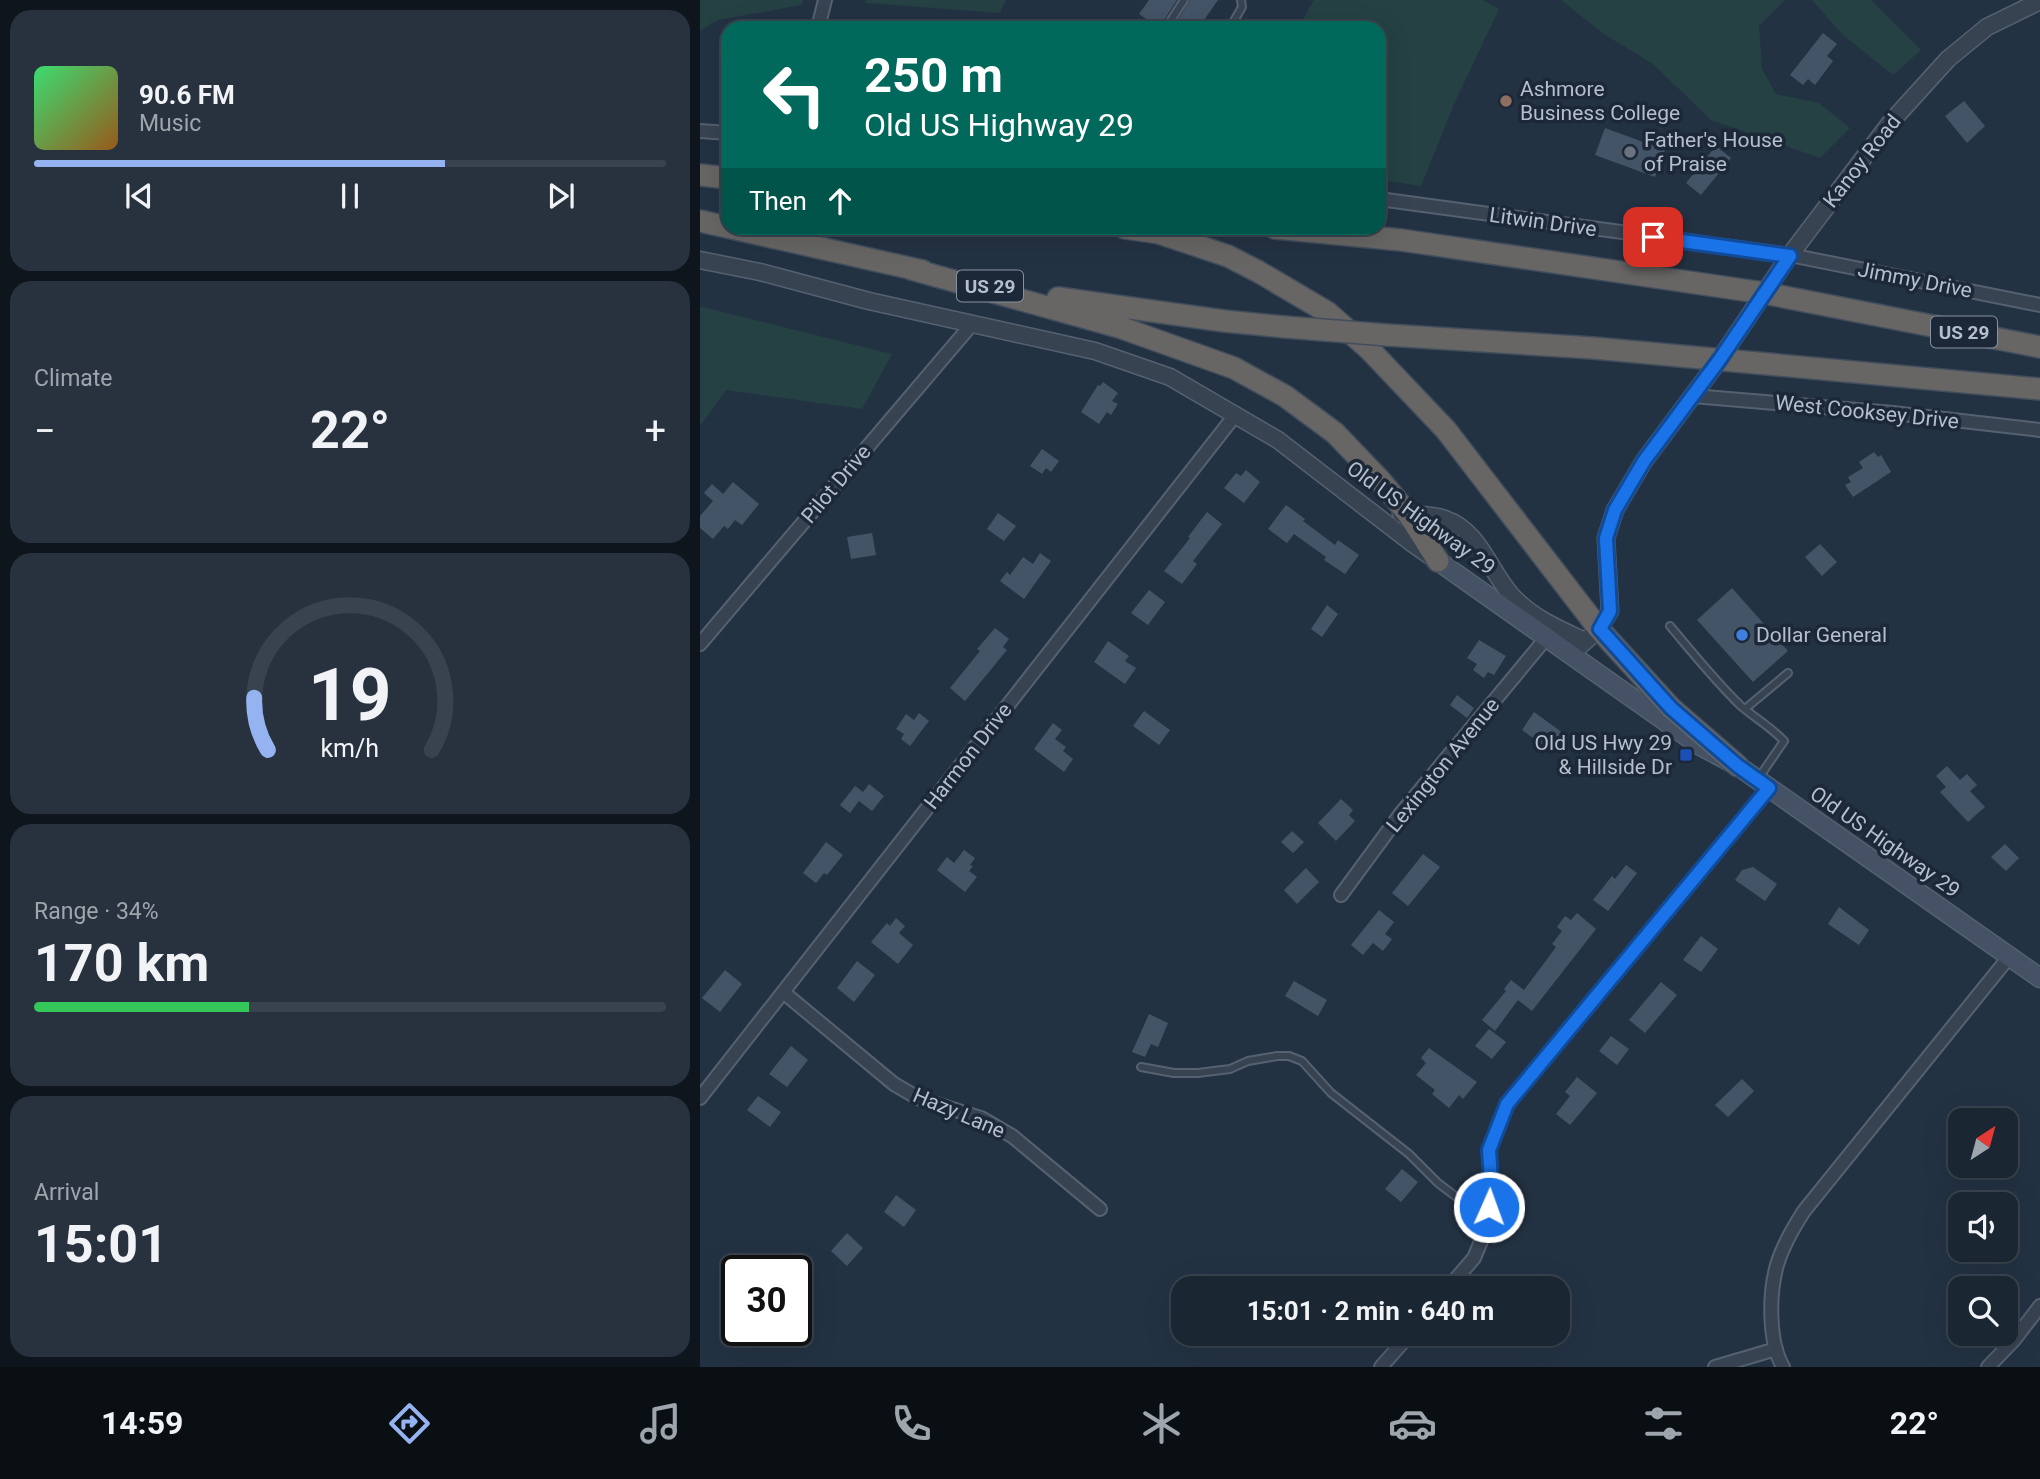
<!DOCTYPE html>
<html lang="en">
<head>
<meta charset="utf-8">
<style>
  :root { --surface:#1a2632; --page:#27323e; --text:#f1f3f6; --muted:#9fa5ac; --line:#38434d; --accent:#95b2f1 }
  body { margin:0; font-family:Roboto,sans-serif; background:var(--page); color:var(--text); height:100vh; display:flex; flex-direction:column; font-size:26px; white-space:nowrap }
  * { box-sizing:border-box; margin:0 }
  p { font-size:23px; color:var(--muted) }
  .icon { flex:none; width:38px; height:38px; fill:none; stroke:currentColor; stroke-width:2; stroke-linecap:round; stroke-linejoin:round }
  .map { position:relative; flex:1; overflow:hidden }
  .panel { display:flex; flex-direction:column; gap:10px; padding:10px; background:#0e151c; width:700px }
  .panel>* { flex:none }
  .top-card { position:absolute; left:21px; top:21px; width:665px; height:214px; border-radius:21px; box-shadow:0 7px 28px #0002,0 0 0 2px var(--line); background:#00695c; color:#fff; overflow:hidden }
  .needle { width:46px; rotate:36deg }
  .buttons { position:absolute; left:1248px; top:1108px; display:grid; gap:14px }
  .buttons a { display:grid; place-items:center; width:70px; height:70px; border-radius:14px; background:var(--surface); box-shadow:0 7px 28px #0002,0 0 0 2px var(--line); font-size:35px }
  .speed { position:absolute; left:21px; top:1255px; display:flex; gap:14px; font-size:35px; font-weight:700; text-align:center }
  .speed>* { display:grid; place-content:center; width:91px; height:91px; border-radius:50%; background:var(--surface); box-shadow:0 7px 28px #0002,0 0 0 2px var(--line); line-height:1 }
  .speed .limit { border:4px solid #111; border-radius:10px; background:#fff; color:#111 }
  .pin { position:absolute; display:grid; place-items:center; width:60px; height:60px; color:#fff; margin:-30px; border-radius:14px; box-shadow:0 4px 10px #0006 }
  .me { position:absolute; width:77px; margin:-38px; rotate:2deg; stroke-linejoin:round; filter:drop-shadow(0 0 5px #0008) }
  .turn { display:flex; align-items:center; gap:24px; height:147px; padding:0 28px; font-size:32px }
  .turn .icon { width:91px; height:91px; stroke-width:2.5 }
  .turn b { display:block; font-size:49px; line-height:60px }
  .then { display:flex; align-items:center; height:66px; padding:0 28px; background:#0003; gap:14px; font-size:26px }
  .big { font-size:52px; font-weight:700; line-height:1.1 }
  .panel .widget { flex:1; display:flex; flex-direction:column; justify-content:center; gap:10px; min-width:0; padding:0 24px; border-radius:21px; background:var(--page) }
  .panel .dial { align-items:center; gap:0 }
  .dial svg { height:182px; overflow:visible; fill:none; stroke:var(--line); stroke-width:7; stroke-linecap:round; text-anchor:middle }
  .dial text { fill:var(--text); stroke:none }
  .song { display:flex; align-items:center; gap:21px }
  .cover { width:84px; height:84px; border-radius:10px; background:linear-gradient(135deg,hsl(140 70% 55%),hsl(30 70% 35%)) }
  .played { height:7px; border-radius:4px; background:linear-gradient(90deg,var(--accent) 65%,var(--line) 65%) }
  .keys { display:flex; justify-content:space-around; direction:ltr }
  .heat { display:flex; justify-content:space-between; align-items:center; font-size:38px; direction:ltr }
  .charge { height:10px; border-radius:5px; background:linear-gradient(90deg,#34c759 34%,var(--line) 0) }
  .trip { position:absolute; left:471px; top:1276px; width:399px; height:70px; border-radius:21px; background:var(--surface); box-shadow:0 7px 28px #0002,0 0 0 2px var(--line); font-weight:700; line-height:70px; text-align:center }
  .tabs { display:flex; height:112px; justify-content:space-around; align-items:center; background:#0a0f14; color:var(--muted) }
  .tabs .icon { width:49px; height:49px }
  .tabs .active { color:var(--accent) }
  .tabs b { font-size:32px; color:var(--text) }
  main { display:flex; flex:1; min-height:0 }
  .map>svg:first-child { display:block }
  .green { fill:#254144 }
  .building { fill:#445467 }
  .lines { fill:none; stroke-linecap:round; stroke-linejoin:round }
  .service-casing { stroke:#556170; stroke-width:10 }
  .minor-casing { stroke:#556170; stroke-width:16 }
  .tertiary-casing { stroke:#556170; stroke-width:19 }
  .secondary-casing { stroke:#556170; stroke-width:21 }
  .trunk-casing { stroke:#424e5d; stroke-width:24 }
  .service { stroke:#384352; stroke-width:6 }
  .minor { stroke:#384352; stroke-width:12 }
  .tertiary { stroke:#384352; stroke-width:16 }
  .secondary { stroke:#455266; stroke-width:18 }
  .trunk { stroke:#676664; stroke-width:21 }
  .trunk-bridge-casing { stroke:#424e5d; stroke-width:24; stroke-linecap:butt }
  .trunk-bridge { stroke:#676664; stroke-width:21 }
  .route-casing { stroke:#114b97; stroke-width:18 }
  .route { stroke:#1a73e8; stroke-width:12 }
  .education-dot { fill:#8d6e63; stroke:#1c2838; stroke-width:2.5 }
  .worship-dot { fill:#6b7280; stroke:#1c2838; stroke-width:2.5 }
  .shop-dot { fill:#3f7fe0; stroke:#1c2838; stroke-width:2.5 }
  .transit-dot { fill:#1a4fb4; stroke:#1c2838; stroke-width:2.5 }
  .labels { text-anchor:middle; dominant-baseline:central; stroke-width:7; stroke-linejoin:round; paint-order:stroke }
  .shield { fill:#1c2838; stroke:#8691a0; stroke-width:2 }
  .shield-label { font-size:19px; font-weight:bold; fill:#b4becd }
  .poi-label { font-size:21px; fill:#b4becd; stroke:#1c2838; text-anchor:start }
  .street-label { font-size:21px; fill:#b4becd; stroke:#1c2838 }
</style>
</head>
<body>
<main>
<section class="panel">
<div class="widget">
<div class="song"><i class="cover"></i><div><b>90.6 FM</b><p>Music</p></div></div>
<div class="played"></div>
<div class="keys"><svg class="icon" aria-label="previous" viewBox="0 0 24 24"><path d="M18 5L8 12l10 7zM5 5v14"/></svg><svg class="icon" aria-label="pause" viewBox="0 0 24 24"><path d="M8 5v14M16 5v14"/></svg><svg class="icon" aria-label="next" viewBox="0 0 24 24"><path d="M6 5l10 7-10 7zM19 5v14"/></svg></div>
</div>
<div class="widget"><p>Climate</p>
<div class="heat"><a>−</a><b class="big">22°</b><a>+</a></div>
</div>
<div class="widget dial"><svg viewBox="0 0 100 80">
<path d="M14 69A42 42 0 1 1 86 69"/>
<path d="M14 69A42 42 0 0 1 8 46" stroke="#95b2f1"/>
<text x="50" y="56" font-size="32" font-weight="700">19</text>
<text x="50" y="72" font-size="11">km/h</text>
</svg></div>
<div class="widget"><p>Range · 34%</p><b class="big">170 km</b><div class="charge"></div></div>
<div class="widget"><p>Arrival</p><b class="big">15:01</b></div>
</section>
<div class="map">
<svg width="1340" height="1367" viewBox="0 0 1340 1367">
  <rect width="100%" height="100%" fill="#233243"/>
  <path class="green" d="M0 0H103L101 5 19 20 0 30Z
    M166 0H306L300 13 165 3Z
    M614 0H783L799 9 755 102 721 186 679 180V28H598Z
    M861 0H1085L1059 26 1062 69 1076 94 1119 103 1150 128 1120 158 1011 120 953 64 904 34Z
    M1112 0H1171L1221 50 1193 75 1142 34Z
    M0 307 6 308 192 354 162 409 26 390 0 426Z"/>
  <path class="building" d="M449 0H477L459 28 439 14Z
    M490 0H518L504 20 516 28H473Z
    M1123 33 1137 44 1127 56 1133 61 1115 85 1108 79 1103 85 1090 75Z
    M1264 101 1285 126 1267 143 1245 116Z
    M905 128 965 150 955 177 895 155Z
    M1016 146 1031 158 1001 195 986 183Z
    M403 382 418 393 412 401 418 404 411 415 407 412 399 424 381 412 398 385 400 386Z
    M342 449 359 461 351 472 346 468 342 474 330 466Z
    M1174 452 1178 457 1181 455 1191 472 1153 497 1145 485 1151 482 1148 477 1163 468 1159 462Z
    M546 470 560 482 544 503 524 488 536 473 541 476Z
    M33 482 59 504 42 525 35 520 28 529 24 526 13 539 0 528V516L13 501 4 493 12 484 23 494Z
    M586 505 605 519 603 521 635 545 638 540 659 555 645 574 624 560 626 557 594 534 587 543 568 529Z
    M507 512 522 524 493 561 497 564 482 584 464 571 490 538 488 537Z
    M298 513 316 526 304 541 287 529Z
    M172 533 176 555 151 559 147 537Z
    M1120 544 1137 562 1122 576 1105 557Z
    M340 553 351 561 324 599 300 581 307 572 310 575 323 557 333 564Z
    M1032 588 1088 651 1053 682 997 620Z
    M449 590 465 602 448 625 431 613Z
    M627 605 638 614 622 637 611 629Z
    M295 628 309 639 303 647 307 650 265 701 250 688 280 651 277 649Z
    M779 640 806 656 794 675 788 672 784 678 773 670 777 664 767 658Z
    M408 641 429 656 425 661 436 668 425 684 394 662Z
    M757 695 774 708 767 718 750 705Z
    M444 711 470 730 459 745 433 726Z
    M834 712 867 736 854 753 822 730Z
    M219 713 229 721 210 746 201 739 204 734 196 729 206 714 214 720Z
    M353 723 362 730 355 739 366 747 363 751 373 759 364 772 334 749Z
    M1247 766 1260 780 1267 774 1277 785 1270 791 1285 807 1268 822 1240 792 1246 787 1236 776Z
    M169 784 184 796 172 811 159 801 150 813 140 805 155 786 163 792Z
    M641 799 653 810 649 815 655 821 636 841 618 823Z
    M592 831 604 842 593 853 581 842Z
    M126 842 143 855 127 875 124 873 116 883 103 873Z
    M1305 844 1319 858 1306 871 1291 857Z
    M264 850 275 858 270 865 273 866 269 871 277 877 265 892 237 870 247 857 254 863Z
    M723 854 740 867 708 906 692 893Z
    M926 865 937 873 908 911 893 900 912 876 915 879Z
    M1053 867 1077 884 1065 901 1035 880 1042 870Z
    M606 868 619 882 597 904 584 890Z
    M1139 907 1169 930 1159 945 1128 924Z
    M679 910 694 922 685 934 692 939 683 951 673 943 663 955 651 945Z
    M877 913 896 929 832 1011 818 1000 795 1031 782 1020 806 991 804 989 811 980 824 990 856 947 852 944 862 931 857 927 865 916 871 920Z
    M196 918 205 926 199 933 213 945 198 964 171 942 187 923 190 926Z
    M1001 936 1018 949 1001 972 983 960Z
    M157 961 175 975 154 1002 137 988Z
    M25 970 42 984 20 1012 2 998Z
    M594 981 627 1000 618 1016 585 996Z
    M961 982 977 995 945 1033 929 1020Z
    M449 1014 468 1023 458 1047 451 1044 445 1057 432 1052Z
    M789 1029 806 1042 792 1059 775 1046Z
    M911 1036 929 1049 917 1065 899 1051Z
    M91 1046 108 1060 87 1087 69 1074Z
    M729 1048 777 1082 763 1099 759 1095 749 1108 732 1094 735 1090 716 1075 726 1063 721 1058Z
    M877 1077 897 1093 870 1125 856 1114 870 1096 865 1092Z
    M1042 1079 1054 1091 1028 1117 1015 1105Z
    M58 1096 81 1112 70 1127 47 1110Z
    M702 1169 718 1182 701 1202 685 1189Z
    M196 1195 216 1210 204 1227 184 1212Z
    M147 1233 163 1248 147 1266 131 1251Z"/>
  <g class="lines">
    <defs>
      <path id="service" d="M466 28 484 0
        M530 28 542 7 541 0
        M970 626C993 653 1015 681 1041 706 1055 718 1071 727 1084 741L1058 779
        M1045 709 1088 673
        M441 1067 474 1073H498L530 1069 548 1061 577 1056H589L602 1061 631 1093 709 1154 738 1183 767 1205 789 1207"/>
      <path id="minor" d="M118 28 125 0
        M0 131 28 133
        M679 199 1090 255 1340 305
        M993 396 1193 413 1340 430
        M0 644 272 324
        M641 895 702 812 847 637
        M83 992 194 1084 218 1098 281 1118 312 1136 400 1209
        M0 1098 536 414
        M748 1288 774 1258 789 1222 791 1180 789 1150 807 1104 1069 788
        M681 1367 710 1334
        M1015 1367 1076 1349
        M1083 1367C1068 1341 1069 1293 1077 1265 1083 1245 1093 1228 1104 1211L1309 957
        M1288 1367 1314 1340 1340 1306"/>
      <path id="tertiary" d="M0 260 60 272 169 301 395 351 470 377 578 440 713 544 733 558
        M701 514C715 515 732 514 745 519 781 531 790 574 815 599 835 619 859 629 885 641
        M871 654 899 629 910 611 906 538 915 510 944 461 1020 359 1090 255 1190 123 1248 59 1287 27 1340 1"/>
      <path id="secondary" d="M738 561 999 745 1038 766 1340 978"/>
      <path id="trunk" d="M0 175 28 178
        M0 221 223 271
        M425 228 459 233 528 256 559 272 627 312 669 349 746 430 899 629 971 708 1038 766
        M575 228 701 240 1064 293 1340 347
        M211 269 422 328 534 368 585 396 635 433 680 480 709 515 738 561
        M358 298 524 321 585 327
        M687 335 893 348 1340 389"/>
    </defs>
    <use href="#service" class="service-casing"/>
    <use href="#minor" class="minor-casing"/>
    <use href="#tertiary" class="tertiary-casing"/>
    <use href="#secondary" class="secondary-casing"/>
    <use href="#trunk" class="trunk-casing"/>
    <use href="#service" class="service"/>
    <use href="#minor" class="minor"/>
    <use href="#tertiary" class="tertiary"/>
    <use href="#secondary" class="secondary"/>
    <use href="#trunk" class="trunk"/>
    <defs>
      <path id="trunk-bridge" d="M585 327 687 335"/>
    </defs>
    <use href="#trunk-bridge" class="trunk-bridge-casing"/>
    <use href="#trunk-bridge" class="trunk-bridge"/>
  </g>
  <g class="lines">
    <defs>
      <path id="route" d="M789 1207 791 1180 789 1150 807 1104 1069 788 1038 766 971 708 900 629 910 611 906 538 915 510 944 461 1020 359 1090 256 953 237"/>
    </defs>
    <use href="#route" class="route-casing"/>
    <use href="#route" class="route"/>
  </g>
  <circle class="education-dot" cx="806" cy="101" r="7"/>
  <circle class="worship-dot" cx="930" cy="152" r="7"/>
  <circle class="shop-dot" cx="1042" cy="635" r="7"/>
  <rect class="transit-dot" x="979" y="748" width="14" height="14" rx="3.5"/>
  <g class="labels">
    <g class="shield">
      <rect x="257" y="270.5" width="66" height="31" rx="5"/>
      <rect x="1231" y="316.5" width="66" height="31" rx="5"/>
    </g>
    <g class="shield-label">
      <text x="290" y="286">US 29</text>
      <text x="1264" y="332">US 29</text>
    </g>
    <g class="poi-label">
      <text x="820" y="89">Ashmore<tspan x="820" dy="24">Business College</tspan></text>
      <text x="944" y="140">Father's House<tspan x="944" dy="24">of Praise</tspan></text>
      <text x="1056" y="635">Dollar General</text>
      <text x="972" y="743" text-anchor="end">Old US Hwy 29<tspan x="972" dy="24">&amp; Hillside Dr</tspan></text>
    </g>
    <g class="street-label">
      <text transform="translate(1162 161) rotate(-52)">Kanoy Road</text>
      <text transform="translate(843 222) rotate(8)">Litwin Drive</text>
      <text transform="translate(1215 280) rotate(11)">Jimmy Drive</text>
      <text transform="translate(1167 412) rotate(6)">West Cooksey Drive</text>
      <text transform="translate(136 484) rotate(-50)">Pilot Drive</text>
      <text transform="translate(721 518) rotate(36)">Old US Highway 29</text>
      <text transform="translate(268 756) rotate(-52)">Harmon Drive</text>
      <text transform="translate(743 765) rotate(-51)">Lexington Avenue</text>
      <text transform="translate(1185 842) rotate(35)">Old US Highway 29</text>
      <text transform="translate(259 1113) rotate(23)">Hazy Lane</text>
    </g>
  </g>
</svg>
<div class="buttons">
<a><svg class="needle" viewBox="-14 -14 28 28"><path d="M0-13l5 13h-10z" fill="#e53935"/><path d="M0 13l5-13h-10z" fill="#9fa5ac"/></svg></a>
<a><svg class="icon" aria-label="sound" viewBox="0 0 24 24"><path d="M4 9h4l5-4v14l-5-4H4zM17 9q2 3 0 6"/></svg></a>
<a><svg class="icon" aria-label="search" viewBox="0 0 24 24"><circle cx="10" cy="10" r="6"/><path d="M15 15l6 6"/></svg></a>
</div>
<div class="speed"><div class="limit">30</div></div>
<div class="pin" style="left:953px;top:237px;background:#d93025"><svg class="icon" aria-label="arrive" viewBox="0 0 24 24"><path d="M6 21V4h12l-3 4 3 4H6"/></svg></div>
<svg class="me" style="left:789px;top:1207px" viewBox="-20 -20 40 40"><circle r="17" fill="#1a73e8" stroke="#fff" stroke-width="3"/><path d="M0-11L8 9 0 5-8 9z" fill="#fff"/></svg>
<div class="trip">15:01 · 2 min · 640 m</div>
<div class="top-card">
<div class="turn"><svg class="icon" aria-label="left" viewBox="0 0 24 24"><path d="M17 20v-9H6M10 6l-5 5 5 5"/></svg><div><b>250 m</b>Old US Highway 29</div></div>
<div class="then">Then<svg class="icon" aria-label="ahead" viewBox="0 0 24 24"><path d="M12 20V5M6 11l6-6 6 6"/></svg></div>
</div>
</div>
</main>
<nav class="tabs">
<b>14:59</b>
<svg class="icon active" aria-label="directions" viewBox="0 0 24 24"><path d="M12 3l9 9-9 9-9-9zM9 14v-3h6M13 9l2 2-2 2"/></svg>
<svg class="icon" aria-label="music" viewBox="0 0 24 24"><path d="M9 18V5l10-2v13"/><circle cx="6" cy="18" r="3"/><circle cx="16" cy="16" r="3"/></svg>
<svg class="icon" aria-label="phone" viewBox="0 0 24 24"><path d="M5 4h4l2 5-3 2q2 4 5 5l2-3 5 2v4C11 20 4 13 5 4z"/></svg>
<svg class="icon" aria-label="climate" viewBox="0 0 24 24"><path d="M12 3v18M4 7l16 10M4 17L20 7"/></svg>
<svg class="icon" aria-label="car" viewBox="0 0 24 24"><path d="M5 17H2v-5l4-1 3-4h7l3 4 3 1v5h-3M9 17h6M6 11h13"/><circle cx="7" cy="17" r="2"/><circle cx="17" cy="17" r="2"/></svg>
<svg class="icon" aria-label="filters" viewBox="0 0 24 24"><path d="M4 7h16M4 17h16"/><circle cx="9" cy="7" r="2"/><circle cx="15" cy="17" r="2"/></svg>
<b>22°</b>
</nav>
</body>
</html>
